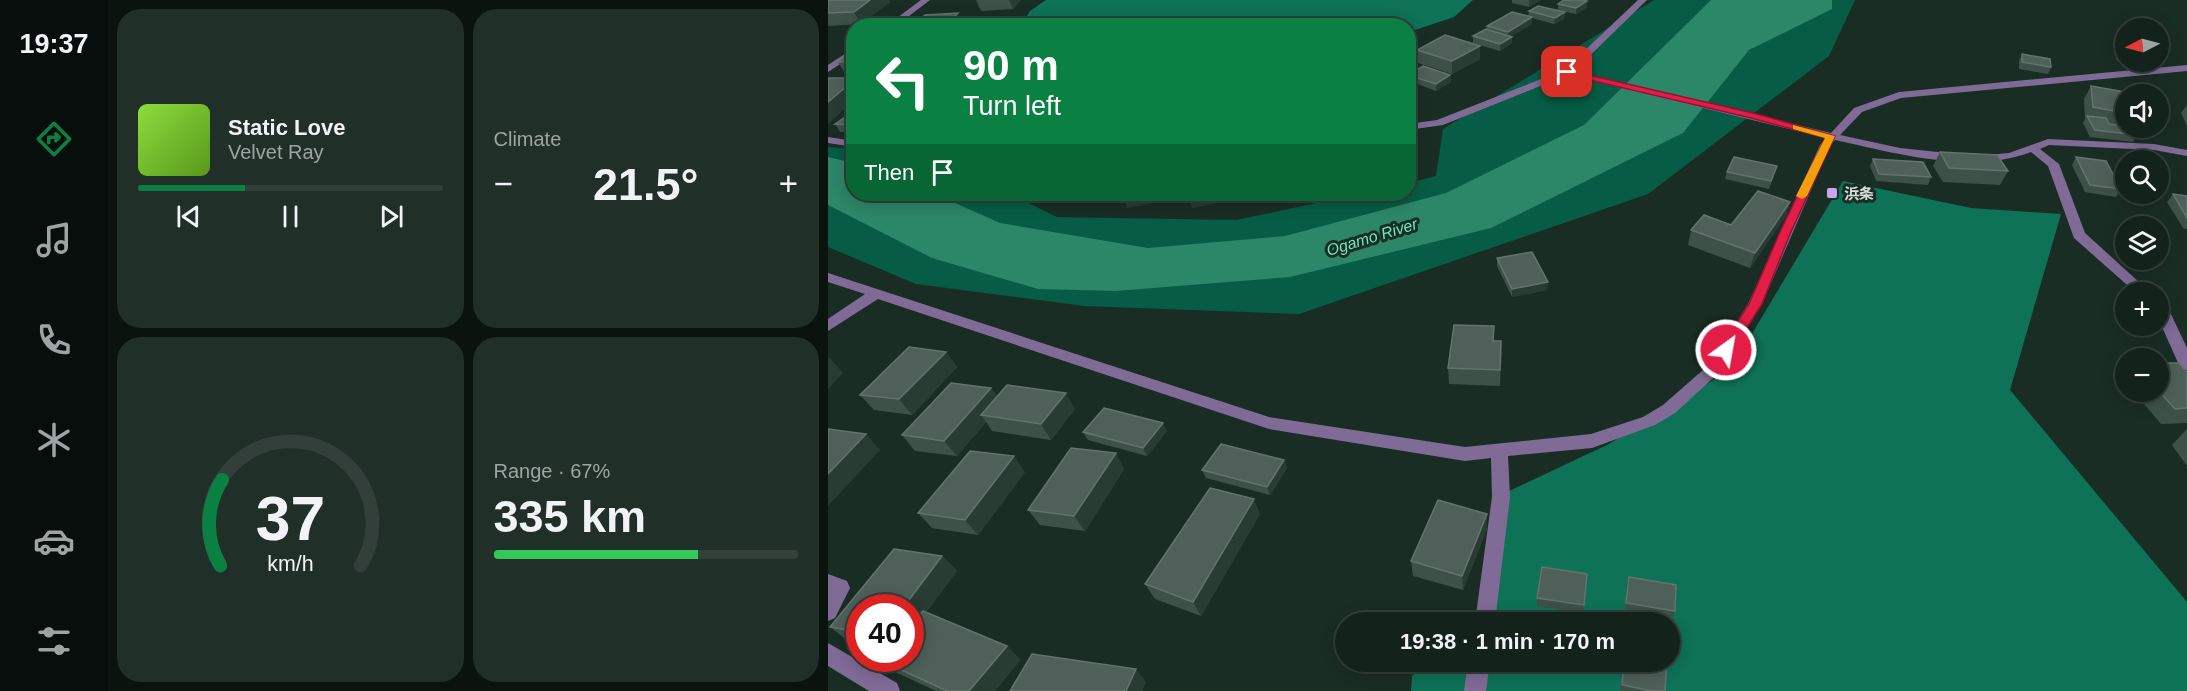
<!DOCTYPE html>
<html lang="en">
<head>
<meta charset="utf-8">
<style>
  :root { --surface:#14221c; --page:#212f29; --text:#f1f3f6; --muted:#9da4a3; --line:#333f3b; --accent:#0b8043 }
  body { margin:0; font-family:Arial,"Noto Sans JP",sans-serif; background:var(--page); color:var(--text); height:100vh; display:flex; flex-direction:column; font-size:22px; white-space:nowrap }
  * { box-sizing:border-box; margin:0 }
  p { font-size:20px; color:var(--muted) }
  .icon { flex:none; width:33px; height:33px; fill:none; stroke:currentColor; stroke-width:2; stroke-linecap:round; stroke-linejoin:round }
  .map { position:relative; flex:1; overflow:hidden }
  .sheet { display:flex; flex-direction:column; gap:9px; padding:9px; background:#0b130f; width:720px }
  .sheet>* { flex:none }
  .hud { position:absolute; left:18px; top:18px; width:570px; height:183px; border-radius:24px; box-shadow:0 3px 15px #0003,0 0 0 2px var(--line); background:#0b8043; color:#fff; overflow:hidden }
  .needle { width:39px; rotate:264deg }
  .buttons { position:absolute; left:1287px; top:18px; display:grid; gap:12px }
  .buttons a { display:grid; place-items:center; width:54px; height:54px; border-radius:50%; background:var(--surface); box-shadow:0 3px 15px #0003,0 0 0 2px var(--line); font-size:30px }
  .speed { position:absolute; left:18px; top:594px; display:flex; gap:12px; font-size:30px; font-weight:700; text-align:center }
  .speed>* { display:grid; place-content:center; width:78px; height:78px; border-radius:50%; background:var(--surface); box-shadow:0 3px 15px #0003,0 0 0 2px var(--line); line-height:1 }
  .speed .limit { border:9px solid #d22; background:#fff; color:#111 }
  .pin { position:absolute; display:grid; place-items:center; width:51px; height:51px; color:#fff; margin:-26px; border-radius:12px; box-shadow:0 3px 9px #0006 }
  .me { position:absolute; width:66px; margin:-33px; rotate:32deg; stroke-linejoin:round; filter:drop-shadow(0 0 4px #0008) }
  .turn { display:flex; align-items:center; gap:21px; height:126px; padding:0 18px; font-size:27px }
  .turn .icon { width:78px; height:78px; stroke-width:2.5 }
  .turn b { display:block; font-size:42px; line-height:51px }
  .then { display:flex; align-items:center; height:57px; padding:0 18px; background:#0003; gap:12px; font-size:22px }
  .big { font-size:45px; font-weight:700; line-height:1.1 }
  .sheet .card { flex:1; display:flex; flex-direction:column; justify-content:center; gap:9px; min-width:0; padding:0 21px; border-radius:24px; background:var(--page) }
  .sheet .dial { align-items:center; gap:0 }
  .dial svg { height:156px; overflow:visible; fill:none; stroke:var(--line); stroke-width:7; stroke-linecap:round; text-anchor:middle }
  .dial text { fill:var(--text); stroke:none }
  .song { display:flex; align-items:center; gap:18px }
  .cover { width:72px; height:72px; border-radius:9px; background:linear-gradient(135deg,hsl(90 70% 55%),hsl(90 70% 35%)) }
  .played { height:6px; border-radius:3px; background:linear-gradient(90deg,var(--accent) 35%,var(--line) 35%) }
  .keys { display:flex; justify-content:space-around; direction:ltr }
  .heat { display:flex; justify-content:space-between; align-items:center; font-size:33px; direction:ltr }
  .charge { height:9px; border-radius:4px; background:linear-gradient(90deg,#34c759 67%,var(--line) 0) }
  .sheet .tiles { flex:1; display:grid; gap:9px; grid-template-columns:repeat(2,1fr) }
  .trip { position:absolute; left:507px; top:612px; width:345px; height:60px; border-radius:30px; background:var(--surface); box-shadow:0 3px 15px #0003,0 0 0 2px var(--line); font-weight:700; line-height:60px; text-align:center }
  main { display:flex; flex:1; min-height:0 }
  .dock { display:flex; flex-direction:column; width:108px; justify-content:space-around; align-items:center; background:#080e0b; color:var(--muted) }
  .dock .icon { width:42px; height:42px }
  .dock .selected { color:var(--accent) }
  .dock b { font-size:27px; color:var(--text) }
  .map>svg:first-child { display:block }
  .green { fill:#065c44 }
  .forest { fill:#0e7256 }
  .water { fill:#2c8668 }
  .lines { fill:none; stroke-linecap:round; stroke-linejoin:round }
  .minor { fill:#806b97; fill-rule:evenodd }
  .wall { fill:#3d5149 }
  .shaded-wall { fill:#283c34 }
  .building { fill:#4e6059; stroke:#63746d; stroke-width:1.5 }
  .route { fill:#e11d48; stroke:#92132f; stroke-width:1.5 }
  .slow { fill:#f59e0b }
  .poi-dot { fill:#c9a5ee; stroke:#1a2d25; stroke-width:2 }
  .labels { text-anchor:middle; dominant-baseline:central; stroke-width:6; stroke-linejoin:round; paint-order:stroke }
  .far-poi-label { font-size:15px; font-weight:bold; fill:#d6e1dc; stroke:#1a2d25; text-anchor:start }
  .far-water-label { font-size:16px; font-style:italic; fill:#6fe8bd; stroke:#1a2d25 }
</style>
</head>
<body>
<main>
<nav class="dock">
<b>19:37</b>
<svg class="icon selected" aria-label="directions" viewBox="0 0 24 24"><path d="M12 3l9 9-9 9-9-9zM9 14v-3h6M13 9l2 2-2 2"/></svg>
<svg class="icon" aria-label="music" viewBox="0 0 24 24"><path d="M9 18V5l10-2v13"/><circle cx="6" cy="18" r="3"/><circle cx="16" cy="16" r="3"/></svg>
<svg class="icon" aria-label="phone" viewBox="0 0 24 24"><path d="M5 4h4l2 5-3 2q2 4 5 5l2-3 5 2v4C11 20 4 13 5 4z"/></svg>
<svg class="icon" aria-label="climate" viewBox="0 0 24 24"><path d="M12 3v18M4 7l16 10M4 17L20 7"/></svg>
<svg class="icon" aria-label="car" viewBox="0 0 24 24"><path d="M5 17H2v-5l4-1 3-4h7l3 4 3 1v5h-3M9 17h6M6 11h13"/><circle cx="7" cy="17" r="2"/><circle cx="17" cy="17" r="2"/></svg>
<svg class="icon" aria-label="filters" viewBox="0 0 24 24"><path d="M4 7h16M4 17h16"/><circle cx="9" cy="7" r="2"/><circle cx="15" cy="17" r="2"/></svg>
</nav>
<section class="sheet">
<div class="tiles">
<div class="card">
<div class="song"><i class="cover"></i><div><b>Static Love</b><p>Velvet Ray</p></div></div>
<div class="played"></div>
<div class="keys"><svg class="icon" aria-label="previous" viewBox="0 0 24 24"><path d="M18 5L8 12l10 7zM5 5v14"/></svg><svg class="icon" aria-label="pause" viewBox="0 0 24 24"><path d="M8 5v14M16 5v14"/></svg><svg class="icon" aria-label="next" viewBox="0 0 24 24"><path d="M6 5l10 7-10 7zM19 5v14"/></svg></div>
</div>
<div class="card"><p>Climate</p>
<div class="heat"><a>−</a><b class="big">21.5°</b><a>+</a></div>
</div>
<div class="card dial"><svg viewBox="0 0 100 80">
<path d="M14 69A42 42 0 1 1 86 69"/>
<path d="M14 69A42 42 0 0 1 15 25" stroke="#0b8043"/>
<text x="50" y="56" font-size="32" font-weight="700">37</text>
<text x="50" y="72" font-size="11">km/h</text>
</svg></div>
<div class="card"><p>Range · 67%</p><b class="big">335 km</b><div class="charge"></div></div>
</div>
</section>
<div class="map">
<svg width="1359" height="691" viewBox="0 0 1359 691">
  <rect width="100%" height="100%" fill="#1a2d25"/>
  <path class="green" d="M826 0H1027L1001 56 820 194 471 314 256 306 88 284 0 247V147L25 149 26 194H182L229 217 409 220 530 194H580L581 183 608 176 615 129Z"/>
  <path class="forest" d="M218 0H645L626 17 581 32 580 26 193 25 202 11Z
    M1015 181 1143 208 1233 214 1182 390 1359 602V691H583L584 676 600 662H842V622H642L652 613 681 491 781 444 903 369Z"/>
  <path class="water" d="M883 0H1004V9L921 50 855 133 663 228 462 277 288 291 210 289 104 258 0 205V157L25 163 26 194H107L172 223 320 248 457 236 618 193 756 125Z"/>
  <g class="lines">
    <path class="minor" d="M93 0H102L68 26H58Z
      M810 0H819L746 71 1003 133 1026 108 1071 92 1359 65V71L1073 98 1034 112 1012 135 1072 148 1147 156 1181 153 1220 139 1326 144 1359 150V156L1326 150 1221 145 1212 149 1231 164 1257 233 1322 292H1307L1246 238 1220 166 1203 152C1144 175 1067 153 1007 140L1002 146 934 304 894 370 847 413 827 425 764 448 680 456 682 497 667 622H647L664 497 663 458 637 461 441 429 50 299 0 331V319L37 294 0 282V273L441 417 637 447 763 434 815 417 835 405 884 362 920 304 992 145 998 138 740 75 615 125 580 130V124L609 120 736 70Z
      M26 48V55L0 72V65Z
      M0 137 26 141V147L0 143Z
      M1330 302 1341 310 1359 348V370L1354 369 1351 365 1330 318Z
      M0 574 19 581 22 588 7 618 0 621Z
      M0 643 69 683 72 691H41L0 666Z
      M640 662H662L658 691H636Z"/>
  </g>
  <path class="wall" d="M0 0 62 2 33 24 0 26Z
    M148 0H193L185 9 153 11Z
    M684 0H713L701 7 684 3Z
    M730 4 759 7 748 14 730 10Z
    M701 11 737 12 736 19 726 24 704 18V24L683 36 684 37V43L672 51 645 43V36L659 30V26L700 16Z
    M652 46V59L624 74 590 63 589 50Z
    M1291 47 1298 48V62H1321L1318 66 1289 61 1287 54Z
    M26 49V74L18 75 10 62Z
    M1194 54 1223 67 1220 74 1191 69V61Z
    M580 74 622 75 623 82 608 91 581 81Z
    M1263 86 1298 94V128L1309 135 1305 142 1262 137 1255 123 1257 119 1256 99Z
    M1359 105V126L1353 113Z
    M26 111V132H12L7 124Z
    M1112 152 1180 171 1172 185 1115 182 1105 166Z
    M1248 157 1293 189 1288 197 1257 192 1244 165Z
    M1045 159 1103 177 1100 185 1048 181 1042 166Z
    M949 166 941 189 897 179 899 172Z
    M1345 194 1359 196V229L1355 228 1339 202Z
    M962 202 958 216 922 268 860 245 863 230 903 225Z
    M669 258 719 290 684 297 669 266Z
    M673 341 672 386 621 384 620 368Z
    M118 352 129 367 84 415 46 410 32 395Z
    M1330 363 1359 372V423L1333 424 1306 392H1330Z
    M163 388 169 396 247 409 223 440 164 431 158 422 129 456 87 451 74 435Z
    M1359 429V466L1344 445Z
    M339 431 319 456 260 440 255 432Z
    M456 460 459 468 442 495 378 478 374 470Z
    M296 469 257 531 212 525 200 510Z
    M197 472 150 535 104 528 90 513Z
    M432 514 373 616 327 599 317 584Z
    M659 529 635 590 585 576 583 561Z
    M66 549 114 556 129 571 98 612 179 646 192 660 167 691H108L67 672 50 659 82 658V608H32V643L20 641 2 627Z
    M759 574 755 613 709 606V598Z
    M801 577 847 611 844 618 829 616 828 622H808L810 613 797 610 799 585Z
    M795 662H839L837 691H792Z"/>
  <path class="shaded-wall" d="M42 0H61L62 2 33 24 26 12Z
    M181 0H193L185 9Z
    M702 0H713L701 7V1Z
    M759 1V7L748 14V8Z
    M737 12 736 19 726 24 727 18Z
    M130 13 133 19 127 26H118Z
    M704 17V24L680 38V32Z
    M684 37V43L672 51V44Z
    M652 46V59L624 74V61Z
    M622 75 623 82 608 91V84Z
    M26 80V101L0 124V102Z
    M327 194H330V202L299 208 296 200Z
    M394 194 395 202 364 208 362 200Z
    M962 202 958 216 922 268 927 253Z
    M720 282 719 290 684 297V289Z
    M673 341 674 357 672 386V370Z
    M118 352 129 367 84 415 71 399Z
    M2 358 15 373 0 389V359Z
    M163 388 174 403 153 415 158 422 129 456 116 441Z
    M238 393 247 409 223 440 213 424Z
    M335 423 339 431 319 456 315 448Z
    M38 434 52 450 0 506V474Z
    M288 453 296 469 257 531 246 516Z
    M186 456 197 472 150 535 137 520Z
    M456 460 459 468 442 495 439 487Z
    M426 499 432 514 373 616 365 602Z
    M659 514V529L635 590 634 576Z
    M114 556 129 571 82 633V608H75Z
    M179 646 192 660 167 691H141Z
    M308 669 318 682 314 691H298Z"/>
  <path class="building" d="M0 0H42L26 12 0 13Z
    M736 0H757L759 1 748 8 730 4Z
    M710 6 737 12 727 18 701 11Z
    M684 12 704 17 680 32 659 26Z
    M130 13 118 26H86L97 15Z
    M658 29 684 37 672 44 645 36Z
    M617 35 652 46 624 61 589 50Z
    M1291 47 1298 48V55H1293Z
    M26 49V61L10 62Z
    M1194 54 1222 59 1223 67 1194 62Z
    M595 66 622 75 608 84 580 75Z
    M0 78H26V80L0 102Z
    M1263 86 1302 93V94H1298V113L1265 107Z
    M26 111V125L7 124Z
    M1259 116 1278 118 1281 124 1298 126V128H1305L1309 135 1267 130Z
    M1112 152 1169 155 1180 171 1121 168Z
    M906 157 949 166 943 181 899 172Z
    M1248 157 1278 161 1293 189 1262 185Z
    M1045 159 1095 162 1103 177 1051 174Z
    M930 191 962 202 927 253 863 230 876 215 903 225Z
    M296 194H327L296 200Z
    M361 194H393L362 200Z
    M1345 194 1359 196V218Z
    M704 252 720 282 684 289 669 258Z
    M626 325 666 326 665 341H673L672 370 620 368Z
    M81 347 118 352 71 399 32 395Z
    M1330 363H1351L1359 372V408L1347 409 1330 390Z
    M123 383 163 388 116 441 74 435Z
    M179 385 238 393 213 424 153 415Z
    M276 408 335 423 315 448 255 432Z
    M0 429 38 434 0 474Z
    M393 444 456 460 439 487 374 470Z
    M243 448 288 453 246 516 200 510Z
    M142 451 186 456 137 520 90 513Z
    M382 488 426 499 365 602 317 584Z
    M610 500 659 514 634 576 583 561Z
    M66 549 114 556 75 608H32V632L2 627Z
    M714 567 759 574 756 605 709 598Z
    M801 577 848 585 847 611 798 603Z
    M95 611 179 646 141 691H119L50 659 82 658V625Z
    M810 612 829 615 828 622H809Z
    M204 654 308 669 298 691H182Z
    M796 662H839L837 691H824L794 685Z"/>
  <path class="route" d="M739 70 925 113 1007 136 962 234 934 304 903 353 898 355 891 350 921 304 951 234 997 138 923 118 736 74V71Z"/>
  <path class="slow" d="M965 125 1007 136 979 196 974 199 968 196 997 138 965 129Z"/>
  <rect class="poi-dot" x="998" y="187" width="12" height="12" rx="3"/>
  <g class="labels">
    <g class="far-poi-label">
      <text x="1016" y="193">浜条</text>
    </g>
    <g class="far-water-label">
      <text transform="translate(544 237) rotate(-17)">Ogamo River</text>
    </g>
  </g>
</svg>
<div class="buttons">
<a><svg class="needle" viewBox="-14 -14 28 28"><path d="M0-13l5 13h-10z" fill="#e53935"/><path d="M0 13l5-13h-10z" fill="#9da4a3"/></svg></a>
<a><svg class="icon" aria-label="sound" viewBox="0 0 24 24"><path d="M4 9h4l5-4v14l-5-4H4zM17 9q2 3 0 6"/></svg></a>
<a><svg class="icon" aria-label="search" viewBox="0 0 24 24"><circle cx="10" cy="10" r="6"/><path d="M15 15l6 6"/></svg></a>
<a><svg class="icon" aria-label="layers" viewBox="0 0 24 24"><path d="M12 4l9 5-9 5-9-5zM3 14l9 5 9-5"/></svg></a>
<a>+</a>
<a>−</a>
</div>
<div class="speed"><div class="limit">40</div></div>
<div class="pin" style="left:739px;top:72px;background:#d93025"><svg class="icon" aria-label="arrive" viewBox="0 0 24 24"><path d="M6 21V4h12l-3 4 3 4H6"/></svg></div>
<svg class="me" style="left:898px;top:350px" viewBox="-20 -20 40 40"><circle r="17" fill="#e11d48" stroke="#fff" stroke-width="3"/><path d="M0-11L8 9 0 5-8 9z" fill="#fff"/></svg>
<div class="trip">19:38 · 1 min · 170 m</div>
<div class="hud">
<div class="turn"><svg class="icon" aria-label="left" viewBox="0 0 24 24"><path d="M17 20v-9H6M10 6l-5 5 5 5"/></svg><div><b>90 m</b>Turn left</div></div>
<div class="then">Then<svg class="icon" aria-label="arrive" viewBox="0 0 24 24"><path d="M6 21V4h12l-3 4 3 4H6"/></svg></div>
</div>
</div>
</main>
</body>
</html>
